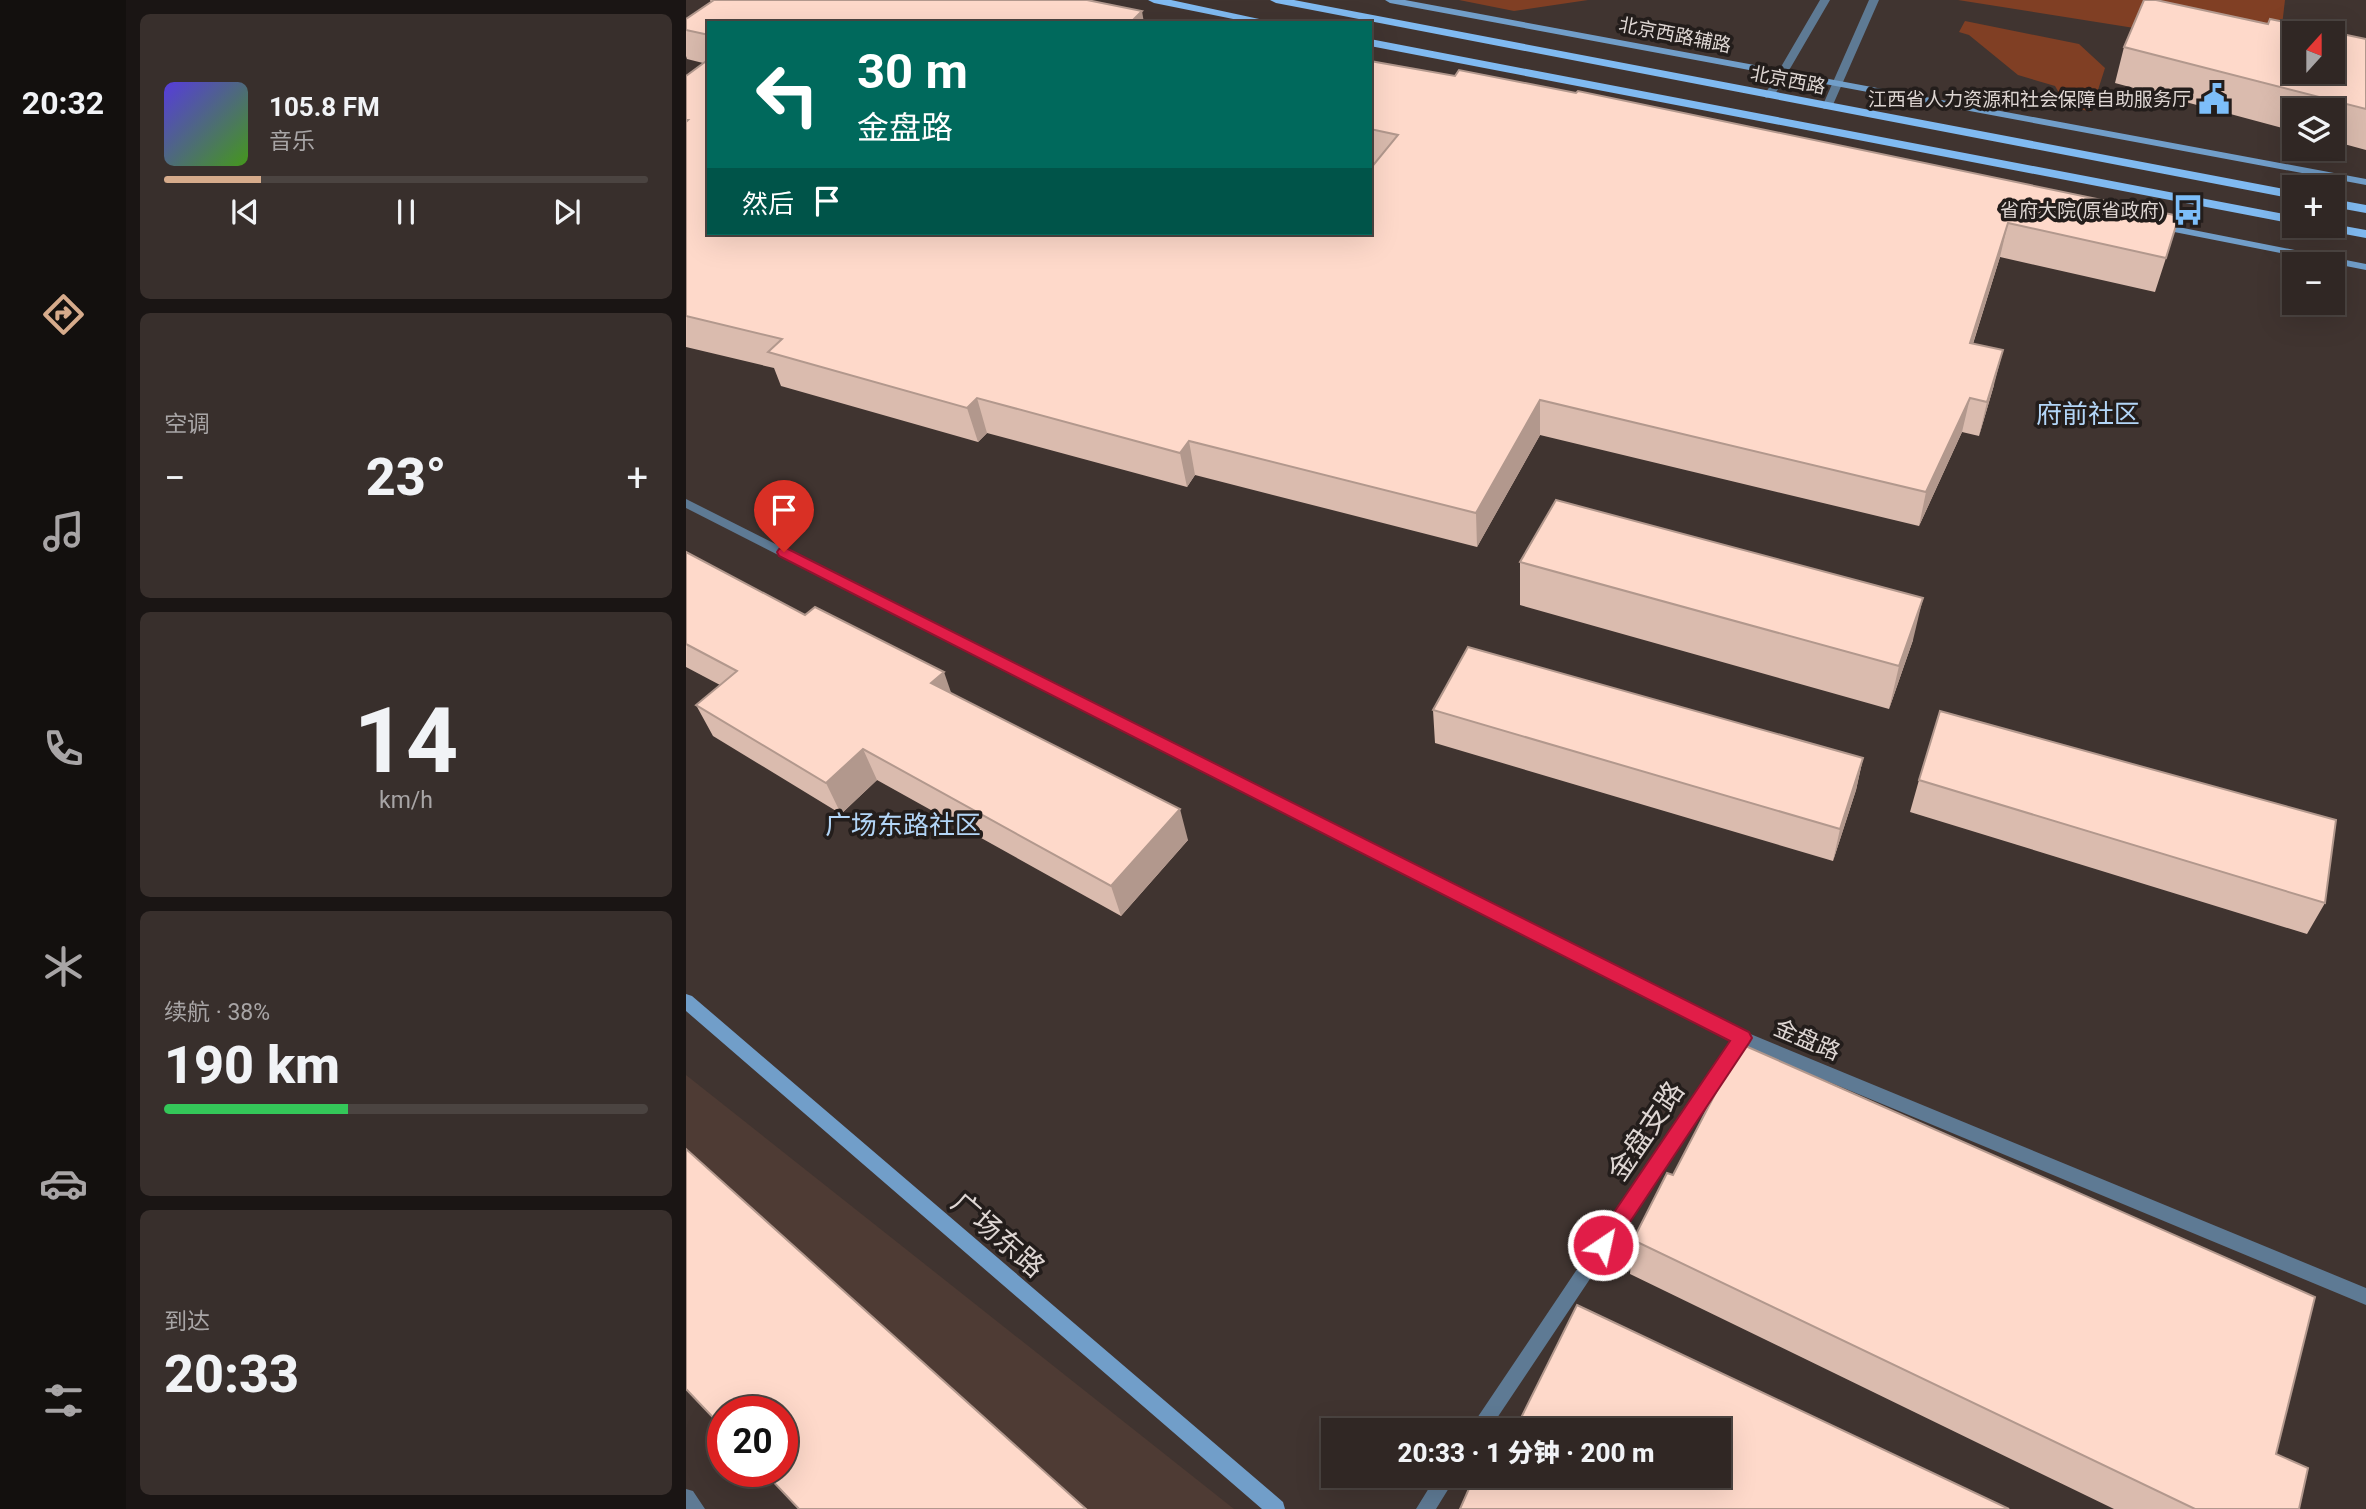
<!DOCTYPE html>
<html lang="zh">
<head>
<meta charset="utf-8">
<style>
  :root { --surface:#302724; --page:#382f2c; --text:#f1f3f6; --muted:#a8a5a6; --line:#4b4441; --accent:#d6ab8b }
  body { margin:0; font-family:Roboto,"Noto Sans SC",sans-serif; background:var(--page); color:var(--text); height:100vh; display:flex; flex-direction:column; font-size:26px; white-space:nowrap }
  * { box-sizing:border-box; margin:0 }
  p { font-size:23px; color:var(--muted) }
  .icon { flex:none; width:38px; height:38px; fill:none; stroke:currentColor; stroke-width:2; stroke-linecap:round; stroke-linejoin:round }
  .map { position:relative; flex:1; overflow:hidden }
  .details { display:flex; flex-direction:column; gap:14px; padding:14px; background:#1a1514; width:560px }
  .details>* { flex:none }
  .guide { position:absolute; left:21px; top:21px; width:665px; height:214px; border-radius:0px; box-shadow:0 7px 28px #0002,0 0 0 2px var(--line); background:#00695c; color:#fff; overflow:hidden }
  .needle { width:46px; rotate:21deg }
  .fabs { position:absolute; left:1596px; top:21px; display:grid; gap:14px }
  .fabs a { display:grid; place-items:center; width:63px; height:63px; border-radius:0px; background:var(--surface); box-shadow:0 7px 28px #0002,0 0 0 2px var(--line); font-size:35px }
  .speed { position:absolute; left:21px; top:1396px; display:flex; gap:14px; font-size:35px; font-weight:700; text-align:center }
  .speed>* { display:grid; place-content:center; width:91px; height:91px; border-radius:50%; background:var(--surface); box-shadow:0 7px 28px #0002,0 0 0 2px var(--line); line-height:1 }
  .speed .limit { border:10px solid #d22; background:#fff; color:#111 }
  .pin { position:absolute; display:grid; place-items:center; width:60px; height:60px; color:#fff; margin:-72px -30px; border-radius:50% 50% 50% 0; rotate:-45deg; box-shadow:0 0 7px #0007 }
  .pin .icon { rotate:45deg }
  .me { position:absolute; width:77px; margin:-38px; rotate:34deg; stroke-linejoin:round; filter:drop-shadow(0 0 5px #0008) }
  .turn { display:flex; align-items:center; gap:24px; height:147px; padding:0 35px; font-size:32px }
  .turn .icon { width:91px; height:91px; stroke-width:2.5 }
  .turn b { display:block; font-size:49px; line-height:60px }
  .then { display:flex; align-items:center; height:66px; padding:0 35px; background:#0003; gap:14px; font-size:26px }
  .big { font-size:52px; font-weight:800; line-height:1.1 }
  .details .card { flex:1; display:flex; flex-direction:column; justify-content:center; gap:10px; min-width:0; padding:0 24px; border-radius:10px; background:var(--page) }
  .details .dial { align-items:center; gap:0 }
  .dial b { font-size:91px; line-height:1 }
  .song { display:flex; align-items:center; gap:21px }
  .cover { width:84px; height:84px; border-radius:10px; background:linear-gradient(135deg,hsl(250 70% 55%),hsl(100 70% 35%)) }
  .played { height:7px; border-radius:4px; background:linear-gradient(90deg,var(--accent) 20%,var(--line) 20%) }
  .keys { display:flex; justify-content:space-around; direction:ltr }
  .heat { display:flex; justify-content:space-between; align-items:center; font-size:38px; direction:ltr }
  .charge { height:10px; border-radius:5px; background:linear-gradient(90deg,#34c759 38%,var(--line) 0) }
  .trip { position:absolute; left:635px; top:1418px; width:410px; height:70px; border-radius:0px; background:var(--surface); box-shadow:0 7px 28px #0002,0 0 0 2px var(--line); font-weight:800; line-height:70px; text-align:center }
  main { display:flex; flex:1; min-height:0 }
  .tabs { display:flex; flex-direction:column; width:126px; justify-content:space-around; align-items:center; background:#13100e; color:var(--muted) }
  .tabs .icon { width:49px; height:49px }
  .tabs .selected { color:var(--accent) }
  .tabs b { font-size:32px; color:var(--text) }
  .map>svg:first-child { display:block }
  .built { fill:#4e3b34 }
  .green { fill:#803f24 }
  .lines { fill:none; stroke-linecap:round; stroke-linejoin:round }
  .lane { fill:#5e7a94; fill-rule:evenodd }
  .secondary { fill:#719ec9; fill-rule:evenodd }
  .primary { fill:#80baf1; fill-rule:evenodd }
  .wall { fill:#dabbae }
  .shaded-wall { fill:#b2988d }
  .building { fill:#fed9ca; stroke:#b2988d; stroke-width:2; fill-rule:evenodd }
  .route { fill:#e11d48; stroke:#92132f; stroke-width:2 }
  .labels { text-anchor:middle; dominant-baseline:central; stroke-width:7; stroke-linejoin:round; paint-order:stroke }
  .far-street-label { font-size:19px; fill:#ded6d3; stroke:#231d1b }
  .far-poi-label { font-size:19px; fill:#ded6d3; stroke:#231d1b; text-anchor:end }
  .street-label { font-size:23px; fill:#ded6d3; stroke:#231d1b }
  .quarter-label { font-size:26px; fill:#b3d6f8; stroke:#231d1b }
  .near-street-label { font-size:28px; fill:#ded6d3; stroke:#231d1b }
</style>
</head>
<body>
<main>
<nav class="tabs">
<b>20:32</b>
<svg class="icon selected" aria-label="directions" viewBox="0 0 24 24"><path d="M12 3l9 9-9 9-9-9zM9 14v-3h6M13 9l2 2-2 2"/></svg>
<svg class="icon" aria-label="music" viewBox="0 0 24 24"><path d="M9 18V5l10-2v13"/><circle cx="6" cy="18" r="3"/><circle cx="16" cy="16" r="3"/></svg>
<svg class="icon" aria-label="phone" viewBox="0 0 24 24"><path d="M5 4h4l2 5-3 2q2 4 5 5l2-3 5 2v4C11 20 4 13 5 4z"/></svg>
<svg class="icon" aria-label="climate" viewBox="0 0 24 24"><path d="M12 3v18M4 7l16 10M4 17L20 7"/></svg>
<svg class="icon" aria-label="car" viewBox="0 0 24 24"><path d="M5 17H2v-5l4-1 3-4h7l3 4 3 1v5h-3M9 17h6M6 11h13"/><circle cx="7" cy="17" r="2"/><circle cx="17" cy="17" r="2"/></svg>
<svg class="icon" aria-label="filters" viewBox="0 0 24 24"><path d="M4 7h16M4 17h16"/><circle cx="9" cy="7" r="2"/><circle cx="15" cy="17" r="2"/></svg>
</nav>
<section class="details">
<div class="card">
<div class="song"><i class="cover"></i><div><b>105.8 FM</b><p>音乐</p></div></div>
<div class="played"></div>
<div class="keys"><svg class="icon" aria-label="previous" viewBox="0 0 24 24"><path d="M18 5L8 12l10 7zM5 5v14"/></svg><svg class="icon" aria-label="pause" viewBox="0 0 24 24"><path d="M8 5v14M16 5v14"/></svg><svg class="icon" aria-label="next" viewBox="0 0 24 24"><path d="M6 5l10 7-10 7zM19 5v14"/></svg></div>
</div>
<div class="card"><p>空调</p>
<div class="heat"><a>−</a><b class="big">23°</b><a>+</a></div>
</div>
<div class="card dial"><b>14</b><p>km/h</p></div>
<div class="card"><p>续航 · 38%</p><b class="big">190 km</b><div class="charge"></div></div>
<div class="card"><p>到达</p><b class="big">20:33</b></div>
</section>
<div class="map">
<svg width="1680" height="1509" viewBox="0 0 1680 1509">
  <rect width="100%" height="100%" fill="#403430"/>
  <path class="built" d="M0 1075 548 1509H184L0 1301Z"/>
  <path class="green" d="M773 0H902L828 11Z
    M1272 0H1599L1593 51Z
    M1279 21 1393 44 1419 68 1405 112 1380 105 1369 86 1332 75 1283 35 1273 32Z"/>
  <g class="lines">
    <path class="lane" d="M1134 0H1144L1088 96 1080 98 1078 96Z
      M1183 0H1193L1146 107 1138 109 1136 107Z
      M0 499 1062 1033 1680 1288V1305L1059 1047 803 1430H783L1045 1040 0 508Z
      M751 1475H771L750 1509H730Z
      M0 1489 7 1491 19 1509H0Z"/>
    <path class="secondary" d="M699 0H719L1680 179V185L704 3Z
      M1472 223 1680 264V270L1468 228V224Z
      M0 994 6 996 597 1502 599 1509H576L0 1011Z"/>
    <path class="primary" d="M462 0H485L592 23H567L468 3Z
      M584 0H608L1608 191V199L590 3Z
      M684 39 1608 216V224L684 46Z
      M1647 199 1680 205V213L1647 207Z
      M1647 224 1680 230V238L1637 230 1630 226Z"/>
  </g>
  <path class="wall" d="M24 0H401L23 23V233H684L689 163 684 162V61L1480 258 1469 292 1314 257 1287 344 1308 385 1293 436 1276 432 1233 526 854 435 791 547 509 475 501 487 301 433 292 442 95 386 88 368 0 347V76L17 63 1 59 0 56V19L25 2Z
    M1582 24 1680 39V150L1647 141V110H1608V131L1429 83 1438 47Z
    M0 552 502 840 435 916 191 780 155 814 27 736 10 705 34 685 0 667Z
    M834 562 1227 640 1203 709 834 605Z
    M747 710 1177 758 1170 790 1147 861 749 743Z
    M1233 780 1639 903 1621 934 1224 812Z
    M947 1240 1590 1454 1613 1509H1428L944 1274Z"/>
  <path class="shaded-wall" d="M456 11 458 23H444Z
    M1322 223 1314 257 1276 378 1284 343Z
    M1317 350 1308 385 1293 436 1301 402Z
    M291 398 301 433 292 442 281 408Z
    M1284 398 1276 432 1233 526 1240 492Z
    M854 400V435L791 547 790 513Z
    M503 441 509 475 501 487 494 453Z
    M1237 598 1227 640 1203 709 1213 666Z
    M258 672 269 704 245 683Z
    M177 749 191 780 155 814 140 783Z
    M1177 758 1170 790 1147 861 1154 829Z
    M494 809 502 840 435 916 425 886Z"/>
  <path class="building" d="M28 0H401L456 11 444 23H23V35L0 30V19Z
    M1458 0H1470L1582 24 1584 19 1680 39V109L1438 47ZM1608 33H1647V72H1608Z
    M23 59V233H684V169L712 135 684 129V61L769 76 773 70 890 93 892 91 1493 216 1480 258 1322 223 1284 343 1317 350 1301 402 1284 398 1240 492 854 400 790 513 503 441 494 453 291 398 281 408 82 352 96 339 0 316V122L2 120H0V76Z
    M870 500 1237 598 1213 666 834 562Z
    M0 552 119 615 129 607 258 672 245 683 494 809 425 886 177 749 140 783 10 705 51 671 0 644Z
    M782 647 1177 758 1154 829 747 710Z
    M1254 711 1650 820 1639 903 1233 780Z
    M1055 1044 1629 1297 1590 1454 1622 1468 1613 1509H1509L947 1240 981 1173 987 1175Z
    M0 1149 400 1509H113L78 1472H96V1412H37V1428L0 1389Z
    M891 1305 1323 1509H774L789 1475H1032V1430H829Z"/>
  <path class="route" d="M98 547 1063 1032 1066 1038 1063 1043 924 1252 917 1255 910 1252 907 1245 910 1239 1044 1041 93 556 91 552 93 549Z"/>
  <defs>
    <symbol id="civic-bare" viewBox="-9 -9 18 18"><path d="M-.6-6.5H3V-4.5H.6V-3L4-1V1h2V6H-6V1h2V-1L-.6-3ZM-1.2 2.5V6h2.4V2.5Z" fill="#7dbef9" stroke="#231d1b" stroke-width="2.5" paint-order="stroke"/></symbol>
    <symbol id="bus-bare" viewBox="-9 -9 18 18"><path d="M-5-6H5V4H4V6H2V4H-2V6H-4V4H-5ZM-3.5-4V0h7V-4ZM-3.5 1.2v1.5H-2V1.2ZM2 1.2v1.5H3.5V1.2Z" fill="#7dbef9" stroke="#231d1b" stroke-width="2.5" paint-order="stroke"/></symbol>
  </defs>
  <g fill-rule="evenodd">
    <use href="#civic-bare" x="1506" y="77" width="44" height="44"/>
    <use href="#bus-bare" x="1480" y="188" width="44" height="44"/>
  </g>
  <g class="labels">
    <g class="far-street-label">
      <text transform="translate(989 35) rotate(11)">北京西路辅路</text>
      <text transform="translate(1102 80) rotate(11)">北京西路</text>
    </g>
    <g class="far-poi-label">
      <text x="1505" y="99">江西省人力资源和社会保障自助服务厅</text>
      <text x="1479" y="210">省府大院(原省政府)</text>
    </g>
    <g class="street-label">
      <text transform="translate(1121 1040) rotate(23)">金盘路</text>
    </g>
    <g class="quarter-label">
      <text x="1402" y="414">府前社区</text>
      <text x="217" y="825">广场东路社区</text>
    </g>
    <g class="near-street-label">
      <text transform="translate(960 1131) rotate(-56)">金盘支路</text>
      <text transform="translate(312 1235) rotate(41)">广场东路</text>
    </g>
  </g>
</svg>
<div class="fabs">
<a><svg class="needle" viewBox="-14 -14 28 28"><path d="M0-13l5 13h-10z" fill="#e53935"/><path d="M0 13l5-13h-10z" fill="#a8a5a6"/></svg></a>
<a><svg class="icon" aria-label="layers" viewBox="0 0 24 24"><path d="M12 4l9 5-9 5-9-5zM3 14l9 5 9-5"/></svg></a>
<a>+</a>
<a>−</a>
</div>
<div class="speed"><div class="limit">20</div></div>
<div class="pin" style="left:98px;top:552px;background:#d93025"><svg class="icon" aria-label="arrive" viewBox="0 0 24 24"><path d="M6 21V4h12l-3 4 3 4H6"/></svg></div>
<svg class="me" style="left:917px;top:1245px" viewBox="-20 -20 40 40"><circle r="17" fill="#e11d48" stroke="#fff" stroke-width="3"/><path d="M0-11L8 9 0 5-8 9z" fill="#fff"/></svg>
<div class="trip">20:33 · 1 分钟 · 200 m</div>
<div class="guide">
<div class="turn"><svg class="icon" aria-label="left" viewBox="0 0 24 24"><path d="M17 20v-9H6M10 6l-5 5 5 5"/></svg><div><b>30 m</b>金盘路</div></div>
<div class="then">然后<svg class="icon" aria-label="arrive" viewBox="0 0 24 24"><path d="M6 21V4h12l-3 4 3 4H6"/></svg></div>
</div>
</div>
</main>
</body>
</html>
